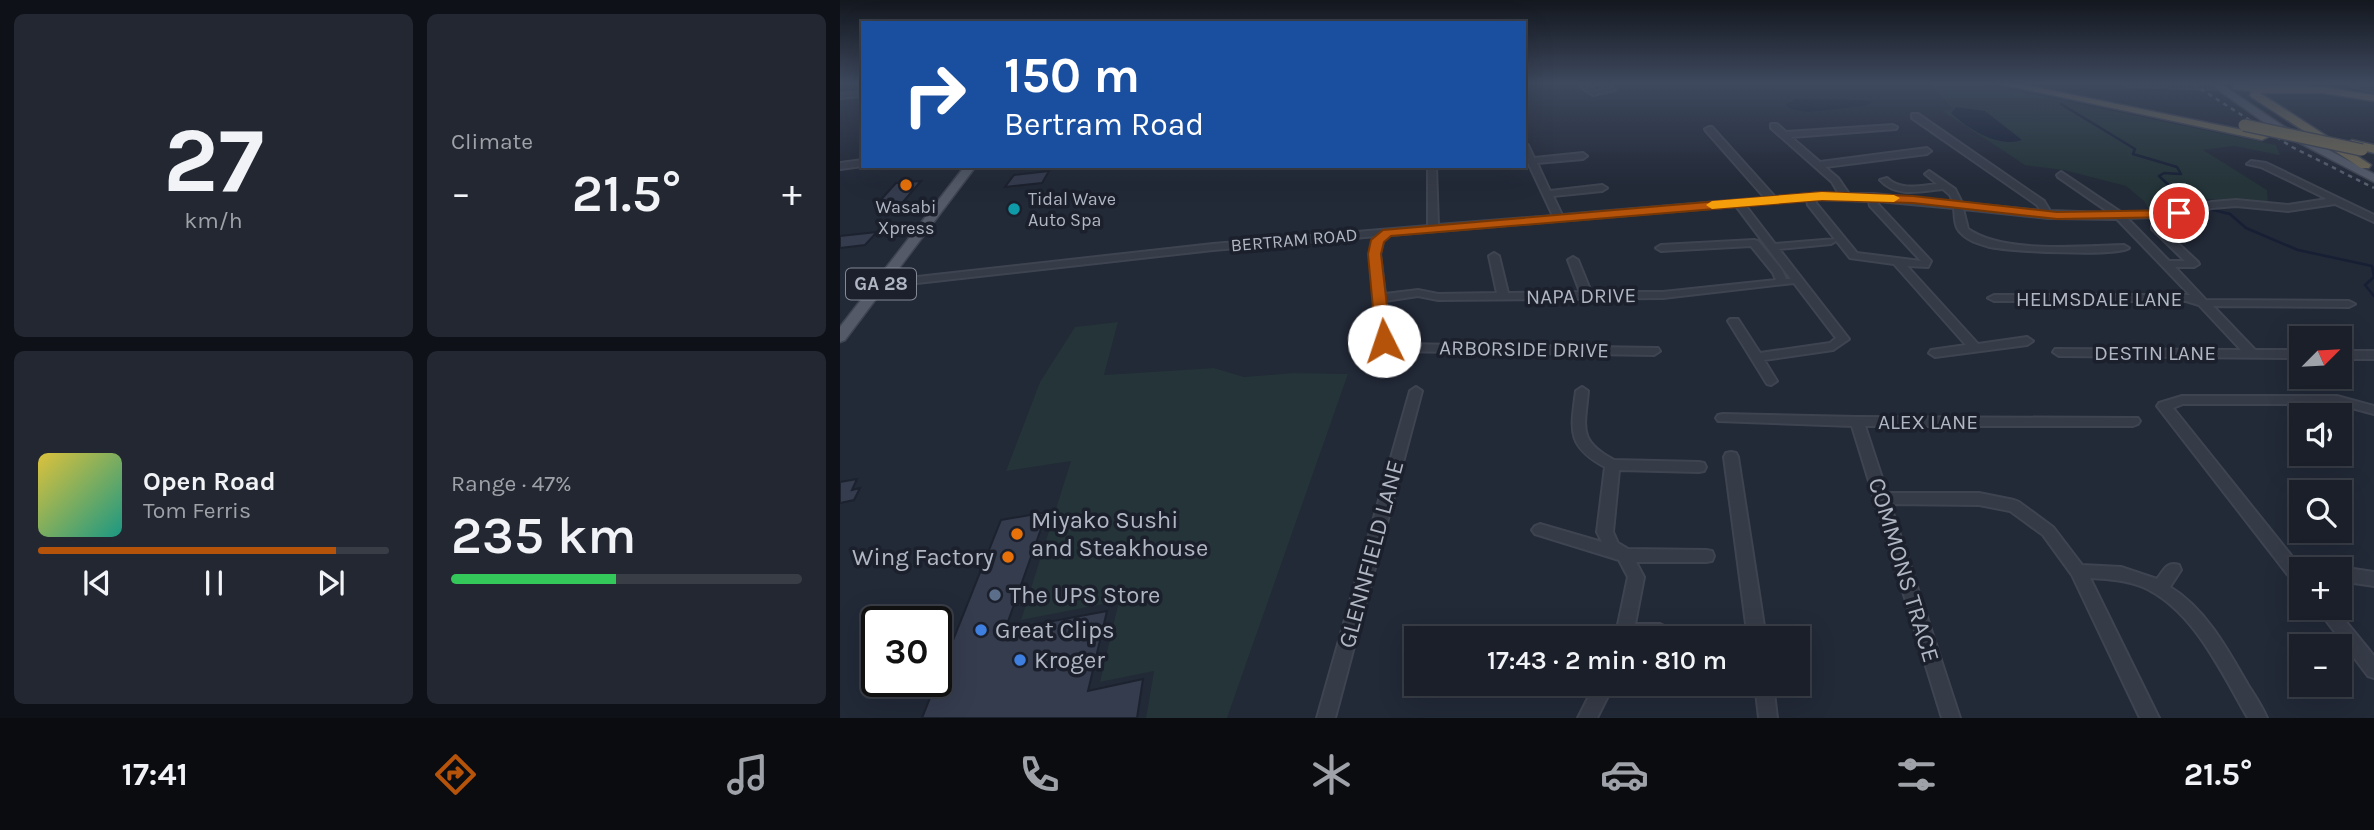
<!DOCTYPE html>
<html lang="en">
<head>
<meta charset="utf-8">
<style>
  :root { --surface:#1a1f29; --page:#232731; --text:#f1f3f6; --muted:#9fa2a8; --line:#383d46; --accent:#b45309 }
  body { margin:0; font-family:Karla,sans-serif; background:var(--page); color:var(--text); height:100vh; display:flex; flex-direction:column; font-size:26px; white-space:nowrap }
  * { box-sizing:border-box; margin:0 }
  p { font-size:23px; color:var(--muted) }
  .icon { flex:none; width:38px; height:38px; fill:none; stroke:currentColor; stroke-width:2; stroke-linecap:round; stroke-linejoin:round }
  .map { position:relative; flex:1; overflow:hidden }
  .panel { display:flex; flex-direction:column; gap:14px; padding:14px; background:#0e1117; width:840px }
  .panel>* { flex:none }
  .hud { position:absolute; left:21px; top:21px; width:665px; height:147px; border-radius:0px; box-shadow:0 7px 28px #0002,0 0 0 2px var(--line); background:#1a4fa0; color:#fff; overflow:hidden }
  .needle { width:46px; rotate:66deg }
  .controls { position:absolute; left:1449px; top:326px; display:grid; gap:14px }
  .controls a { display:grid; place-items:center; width:63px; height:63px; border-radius:0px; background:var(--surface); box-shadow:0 7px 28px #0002,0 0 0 2px var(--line); font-size:35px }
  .speed { position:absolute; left:21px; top:606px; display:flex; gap:14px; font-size:35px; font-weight:700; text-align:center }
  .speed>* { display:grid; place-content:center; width:91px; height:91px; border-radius:50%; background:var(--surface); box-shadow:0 7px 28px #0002,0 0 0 2px var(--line); line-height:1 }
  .speed .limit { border:4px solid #111; border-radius:10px; background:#fff; color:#111 }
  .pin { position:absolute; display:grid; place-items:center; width:60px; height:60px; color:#fff; margin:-30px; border:4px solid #fff; border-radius:50%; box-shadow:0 2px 7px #0007 }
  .me { position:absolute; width:77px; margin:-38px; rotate:356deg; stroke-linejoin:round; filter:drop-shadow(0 0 5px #0008) }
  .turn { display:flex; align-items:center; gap:24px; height:147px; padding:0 28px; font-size:32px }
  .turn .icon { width:91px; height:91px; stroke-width:2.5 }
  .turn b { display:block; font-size:49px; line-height:60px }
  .big { font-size:52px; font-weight:600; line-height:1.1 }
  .panel .card { flex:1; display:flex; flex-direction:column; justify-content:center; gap:10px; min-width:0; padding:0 24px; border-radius:10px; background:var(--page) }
  .panel .dial { align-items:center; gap:0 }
  .dial b { font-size:91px; line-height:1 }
  .song { display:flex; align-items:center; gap:21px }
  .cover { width:84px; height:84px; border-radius:10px; background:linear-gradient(135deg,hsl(50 70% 55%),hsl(170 70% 35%)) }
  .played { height:7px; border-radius:4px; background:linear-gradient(90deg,var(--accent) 85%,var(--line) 85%) }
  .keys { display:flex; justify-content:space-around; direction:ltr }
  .heat { display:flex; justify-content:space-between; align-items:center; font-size:38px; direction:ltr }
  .charge { height:10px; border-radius:5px; background:linear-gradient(90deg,#34c759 47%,var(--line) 0) }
  .panel .tiles { flex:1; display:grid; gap:14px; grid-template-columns:repeat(2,1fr) }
  .trip { position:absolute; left:564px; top:626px; width:406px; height:70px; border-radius:0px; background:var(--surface); box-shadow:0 7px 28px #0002,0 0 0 2px var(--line); font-weight:600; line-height:70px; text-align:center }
  .tabs { display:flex; height:112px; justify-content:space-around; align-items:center; background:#0a0c10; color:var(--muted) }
  .tabs .icon { width:49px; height:49px }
  .tabs .on { color:var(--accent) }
  .tabs b { font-size:32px; color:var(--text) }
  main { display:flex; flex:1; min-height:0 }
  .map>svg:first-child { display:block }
  .green { fill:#243438 }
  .water { fill:#171f34 }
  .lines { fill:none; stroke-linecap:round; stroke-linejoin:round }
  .stream { stroke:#171f34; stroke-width:2.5 }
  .building { fill:#353c4e; stroke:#1d222f; stroke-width:2 }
  .minor-casing { stroke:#3f4451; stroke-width:4 }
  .major-casing { stroke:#3f4451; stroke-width:3 }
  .highway-casing { stroke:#3e4350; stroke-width:3 }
  .minor { fill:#363b48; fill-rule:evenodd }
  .major { fill:#545a68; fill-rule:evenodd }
  .highway { fill:#6d6653; fill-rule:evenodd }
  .rail { stroke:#585f6f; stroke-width:2.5; stroke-dasharray:4.5 4.5; stroke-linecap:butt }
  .highway-bridge-casing { stroke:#3e4350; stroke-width:14; stroke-linecap:butt }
  .highway-bridge { stroke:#6d6653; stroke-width:11 }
  .route { fill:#b45309; stroke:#753606; stroke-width:2 }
  .slow { fill:#f59e0b }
  .food-dot { fill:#e8710a; stroke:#1b202c; stroke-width:2.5 }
  .culture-dot { fill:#0f9aa8; stroke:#1b202c; stroke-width:2.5 }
  .service-dot { fill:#5c6f8a; stroke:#1b202c; stroke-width:2.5 }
  .shop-dot { fill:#3f7fe0; stroke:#1b202c; stroke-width:2.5 }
  .labels { text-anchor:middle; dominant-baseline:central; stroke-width:7; stroke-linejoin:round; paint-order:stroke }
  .far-poi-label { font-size:18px; fill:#b1b6c4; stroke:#1b202c; text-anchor:start }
  .far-street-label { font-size:18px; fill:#b1b6c4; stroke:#1b202c }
  .shield { fill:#1b202c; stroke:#848996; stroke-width:2 }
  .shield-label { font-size:19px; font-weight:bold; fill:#b1b6c4 }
  .street-label { font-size:21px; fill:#b1b6c4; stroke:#1b202c }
  .near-poi-label { font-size:24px; fill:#b1b6c4; stroke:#1b202c; text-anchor:start }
  .near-street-label { font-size:24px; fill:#b1b6c4; stroke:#1b202c }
</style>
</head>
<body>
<main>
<section class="panel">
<div class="tiles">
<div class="card dial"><b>27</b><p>km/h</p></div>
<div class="card"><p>Climate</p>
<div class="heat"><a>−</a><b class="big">21.5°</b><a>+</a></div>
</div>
<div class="card">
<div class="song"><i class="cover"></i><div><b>Open Road</b><p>Tom Ferris</p></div></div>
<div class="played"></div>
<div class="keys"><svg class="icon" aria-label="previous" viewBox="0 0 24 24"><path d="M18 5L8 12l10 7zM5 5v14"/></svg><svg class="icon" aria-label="pause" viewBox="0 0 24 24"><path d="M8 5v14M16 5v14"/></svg><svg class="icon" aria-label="next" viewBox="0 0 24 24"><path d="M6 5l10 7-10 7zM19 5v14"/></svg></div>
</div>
<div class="card"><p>Range · 47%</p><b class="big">235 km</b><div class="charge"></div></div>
</div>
</section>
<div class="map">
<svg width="1534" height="718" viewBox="0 0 1534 718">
  <rect width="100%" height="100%" fill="#222937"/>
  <path class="green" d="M1091 84H1144L1436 145 1440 155 1394 146 1363 150 1427 190 1428 202 1363 199 1309 210 1304 201 1286 186 1224 170 1185 165 1103 111 1113 109Z
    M278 322 264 375 374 368 404 377 453 373 508 374 387 718H306L314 671 260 682 279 601 181 620 231 461 166 471 200 382 235 327Z"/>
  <path class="water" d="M955 99 1024 100 1033 102 1024 106 968 112 951 109 946 105Z
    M1116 107 1145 111 1182 140C1158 148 1128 129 1111 113Z"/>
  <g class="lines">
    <path class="stream" d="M1221 104 1295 149 1293 154 1337 167 1341 174 1324 173 1319 176 1337 193 1369 209 1390 214 1406 228 1458 250 1532 266 1534 277 1525 285 1534 296"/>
  </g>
  <path class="building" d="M209 171 202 183 165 187 174 175Z
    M81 181 63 202 36 205 56 183Z
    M37 232 25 245 0 248V236Z
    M17 479 12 490 20 488 14 500 0 503V482Z
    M207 512 165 630 267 611 248 691 303 679 297 718H82L161 520Z"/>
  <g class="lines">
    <defs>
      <path id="minor" d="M744 84H757L750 87 755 91 765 89 760 84H768L775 90 753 95 742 88 741 86Z
        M1283 84 1379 85 1383 87 1379 89 1287 86Z
        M1510 84 1534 87V91L1511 86Z
        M23 92V96L0 98V94Z
        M1072 114H1078L1204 201 1210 211 1270 213 1218 177 1217 175 1221 172 1282 213 1339 210 1372 202 1396 200 1448 205 1487 199 1421 167 1407 164 1411 161 1426 163 1534 215V222L1495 204 1448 211 1396 206 1372 208 1339 216 1287 218 1329 261H1345L1312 229V225H1318L1358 262 1359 264 1354 267H1335L1366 300 1509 301 1515 304 1509 307 1373 306 1415 350H1461V358L1219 356 1213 352 1215 349 1401 350 1359 305 1346 301H1154L1148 298 1154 295H1350L1277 219 1208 218 1123 209 1128 229C1163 254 1241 246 1284 245L1289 248C1276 257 1170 251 1150 247 1140 244 1128 241 1121 233 1114 227 1115 216 1114 208L1038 201V204L1091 261 1088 267 1067 266 1138 344 1187 337 1193 341 1187 345 1095 357 1089 353 1091 350 1126 345 1054 264 1010 258 968 205 967 200 905 205 935 244 995 239 996 241 991 244 939 249 1009 339 993 350 924 360 937 381 931 385 927 384 888 321 890 319H898L920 353 990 343 996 338 954 283 823 298 598 300 578 296 545 301 550 339 559 344 818 348 820 351 814 355 553 351 538 341 530 254 533 240 537 236 373 250 41 287 36 284 41 281 373 244 588 226V166H596L598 225 713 216 684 154V143L688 145 694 158 743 153 747 156 743 159 697 163 710 191 762 185 767 188 762 191 713 196 722 215 925 198 866 131 865 129 869 127H872L935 197 982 193 999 194 992 182 931 128V124H937L946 132 1053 125 1057 127 1056 129 951 137 980 162 1087 148 1091 151 1087 154 985 167 998 178 1009 194H1034L1113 202 1110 195 1103 189C1081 191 1056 198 1040 180L1047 178C1061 191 1079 186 1097 184L1085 174 1089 171 1115 189 1122 203 1201 211 1197 205 1072 118ZM976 199 1029 201 1030 206 1081 261 1017 253 976 203ZM896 206 951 279H946L942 270 918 241 914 240 821 245 816 248 821 251 911 246 933 273 936 280 823 292H751L738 260 733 257 728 260 740 292 668 293 659 256 654 253 649 256 657 293 598 294 578 290 545 294 540 254 543 241 550 235Z
        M23 160V166L0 169V163Z
        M1500 351H1534V359H1500Z
        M576 387 582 391 495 718H477L570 391Z
        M742 387 748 391C745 428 737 440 774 460L859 462 864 463 866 467 864 471 859 472 779 470 773 532 778 543 788 549 866 550 872 551 874 556 872 561 866 562H796L804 577 795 624H820L826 627 829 632 826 637 822 639H775L788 577 779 560 695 534 692 530 695 526 700 524 762 542 757 532 765 467C726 446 731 430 736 391Z
        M1342 396H1497L1534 406V414L1497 404H1343L1333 408 1462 569 1461 586 1455 584 1317 406 1319 403Z
        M883 414 1017 417 1298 418 1300 421 1298 424 1293 426H1025L1047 493H1139L1174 500 1179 502 1213 527 1242 565 1281 567 1317 579C1324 570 1327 561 1339 565L1341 570 1330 587C1366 609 1388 650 1408 685 1415 696 1422 706 1427 718H1408C1381 672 1354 610 1303 587 1286 580 1268 579 1250 578L1319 718H1300L1232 575 1203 535 1170 511 1139 505 1050 504 1120 718H1102L1012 426 878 421 876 418 878 415Z
        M891 452 896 453 898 457 926 639H908L884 457 886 453Z
        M1500 567 1534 572V586L1500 581V569H1496Z
        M1476 607H1494L1534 656V678L1528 676Z
        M755 684H774L757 718H738Z
        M915 684H933L937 718H919Z"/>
      <path id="major" d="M1370 84H1381L1443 126 1534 174V182L1435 130Z
        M125 166H136L5 340 0 342V327Z"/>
      <path id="highway" d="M1160 84H1180L1422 134 1428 137 1422 140Z
        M1393 85 1483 87 1534 95V101L1483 93H1420L1531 165 1529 168H1521L1410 96 1411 91 1393 89Z
        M1512 140 1534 145V153L1508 146 1506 144Z"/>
    </defs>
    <use href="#minor" class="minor-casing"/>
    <use href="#major" class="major-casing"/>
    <use href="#highway" class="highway-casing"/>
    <use href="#minor" class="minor"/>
    <use href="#major" class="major"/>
    <use href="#highway" class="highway"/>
    <path class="rail" d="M1353 84 1452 147 1534 188"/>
    <defs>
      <path id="highway-bridge" d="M1404 125 1522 150"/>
    </defs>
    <use href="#highway-bridge" class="highway-bridge-casing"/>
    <use href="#highway-bridge" class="highway-bridge"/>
  </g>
  <linearGradient id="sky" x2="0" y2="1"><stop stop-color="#13171e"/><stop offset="0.45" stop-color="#3e495e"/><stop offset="1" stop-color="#3e495e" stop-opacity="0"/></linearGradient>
  <rect width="1534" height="185" fill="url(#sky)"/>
  <path class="route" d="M982 192 1073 196 1217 212 1339 210 1345 213 1339 217 1217 219 1073 203 982 200 551 236 544 242 541 254 551 341 544 345 536 341 528 254 531 240 543 230Z"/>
  <path class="slow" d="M982 192 1054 195 1060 198 1054 202 982 200 872 209 866 205 872 201Z"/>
  <g class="food-dot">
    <circle cx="66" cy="185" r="7"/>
    <circle cx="177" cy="534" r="7"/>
    <circle cx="168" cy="557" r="7"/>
  </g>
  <circle class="culture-dot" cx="174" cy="209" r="7"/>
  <circle class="service-dot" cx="155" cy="595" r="7"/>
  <g class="shop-dot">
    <circle cx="141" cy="630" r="7"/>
    <circle cx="180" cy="660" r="7"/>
  </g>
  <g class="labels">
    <g class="far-poi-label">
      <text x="188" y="199">Tidal Wave<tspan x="188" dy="21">Auto Spa</tspan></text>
      <text x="66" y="207" text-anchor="middle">Wasabi<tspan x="66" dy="21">Xpress</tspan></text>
    </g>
    <g class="far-street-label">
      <text transform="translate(454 240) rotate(-5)">BERTRAM ROAD</text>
    </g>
    <rect class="shield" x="6" y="268.5" width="70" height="31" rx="5"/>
    <g class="shield-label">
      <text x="41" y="284">GA 28</text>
    </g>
    <g class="street-label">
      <text transform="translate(741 296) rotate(-1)">NAPA DRIVE</text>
      <text x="1259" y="299">HELMSDALE LANE</text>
      <text transform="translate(684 349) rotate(1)">ARBORSIDE DRIVE</text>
      <text x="1315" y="353">DESTIN LANE</text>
      <text x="1088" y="422">ALEX LANE</text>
    </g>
    <g class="near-poi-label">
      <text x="191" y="520">Miyako Sushi<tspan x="191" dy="28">and Steakhouse</tspan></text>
      <text x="154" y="557" text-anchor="end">Wing Factory</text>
      <text x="169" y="595">The UPS Store</text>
      <text x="155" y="630">Great Clips</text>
      <text x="194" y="660">Kroger</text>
    </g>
    <g class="near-street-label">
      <text transform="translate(531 554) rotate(-75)">GLENNFIELD LANE</text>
      <text transform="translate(1064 570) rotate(73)">COMMONS TRACE</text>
    </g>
  </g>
</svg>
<div class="controls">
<a><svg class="needle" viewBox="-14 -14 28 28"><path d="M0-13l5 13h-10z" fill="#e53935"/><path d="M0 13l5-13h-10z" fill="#9fa2a8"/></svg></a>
<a><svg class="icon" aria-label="sound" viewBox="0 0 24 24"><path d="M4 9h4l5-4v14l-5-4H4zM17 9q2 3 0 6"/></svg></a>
<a><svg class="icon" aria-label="search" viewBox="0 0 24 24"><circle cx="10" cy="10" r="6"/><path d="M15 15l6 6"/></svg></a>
<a>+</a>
<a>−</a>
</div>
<div class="speed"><div class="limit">30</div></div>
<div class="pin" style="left:1339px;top:213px;background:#d93025"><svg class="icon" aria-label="arrive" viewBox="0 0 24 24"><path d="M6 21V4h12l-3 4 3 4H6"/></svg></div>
<svg class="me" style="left:544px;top:341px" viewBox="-20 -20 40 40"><circle r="19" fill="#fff"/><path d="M0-13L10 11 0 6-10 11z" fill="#b45309"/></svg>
<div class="trip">17:43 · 2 min · 810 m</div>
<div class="hud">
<div class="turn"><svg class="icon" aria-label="right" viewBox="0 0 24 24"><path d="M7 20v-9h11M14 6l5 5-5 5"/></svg><div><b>150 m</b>Bertram Road</div></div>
</div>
</div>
</main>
<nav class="tabs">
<b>17:41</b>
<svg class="icon on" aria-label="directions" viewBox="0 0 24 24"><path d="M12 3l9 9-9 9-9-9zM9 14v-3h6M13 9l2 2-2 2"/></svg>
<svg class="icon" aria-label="music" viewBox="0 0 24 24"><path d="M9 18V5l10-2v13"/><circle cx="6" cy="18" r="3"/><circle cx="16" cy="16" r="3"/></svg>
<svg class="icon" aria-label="phone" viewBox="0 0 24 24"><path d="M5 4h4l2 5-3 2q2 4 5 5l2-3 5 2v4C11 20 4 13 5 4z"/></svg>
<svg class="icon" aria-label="climate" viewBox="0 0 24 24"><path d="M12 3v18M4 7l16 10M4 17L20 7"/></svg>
<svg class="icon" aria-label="car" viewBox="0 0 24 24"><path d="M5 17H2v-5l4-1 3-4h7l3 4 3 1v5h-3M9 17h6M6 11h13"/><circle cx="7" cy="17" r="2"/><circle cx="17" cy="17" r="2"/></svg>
<svg class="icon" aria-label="filters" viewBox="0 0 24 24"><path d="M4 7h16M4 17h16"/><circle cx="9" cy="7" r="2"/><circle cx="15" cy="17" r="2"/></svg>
<b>21.5°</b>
</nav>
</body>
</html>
